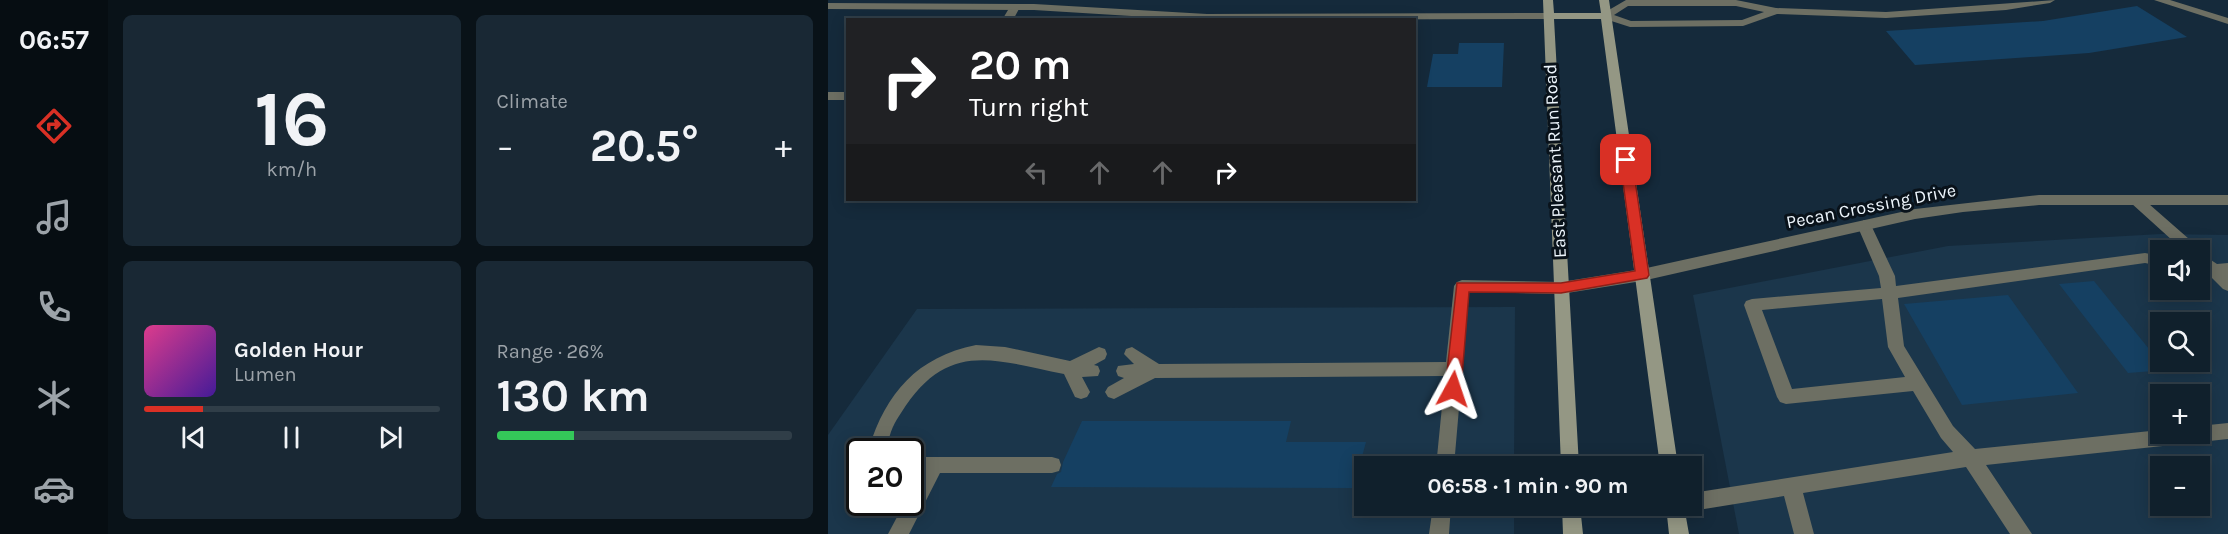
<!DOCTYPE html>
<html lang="en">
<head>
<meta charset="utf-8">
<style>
  :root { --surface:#10202c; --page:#192834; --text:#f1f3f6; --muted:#9ca3a9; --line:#303e48; --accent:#d93025 }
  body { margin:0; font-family:Karla,sans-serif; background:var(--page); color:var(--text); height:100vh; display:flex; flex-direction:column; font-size:22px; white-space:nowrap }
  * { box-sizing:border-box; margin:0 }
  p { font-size:20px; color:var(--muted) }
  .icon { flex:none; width:33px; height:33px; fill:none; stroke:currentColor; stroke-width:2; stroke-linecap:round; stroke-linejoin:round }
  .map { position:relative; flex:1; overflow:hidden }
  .drawer { display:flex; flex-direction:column; gap:15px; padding:15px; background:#091218; width:720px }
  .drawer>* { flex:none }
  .top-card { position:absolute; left:18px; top:18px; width:570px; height:183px; border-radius:0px; box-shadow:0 3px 15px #0003,0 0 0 2px var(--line); background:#202124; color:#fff; overflow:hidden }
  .controls { position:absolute; left:1322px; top:240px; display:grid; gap:12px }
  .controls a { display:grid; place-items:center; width:60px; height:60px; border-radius:0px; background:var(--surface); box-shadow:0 3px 15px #0003,0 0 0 2px var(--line); font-size:30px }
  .speed { position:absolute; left:18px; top:438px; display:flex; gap:12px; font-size:30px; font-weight:700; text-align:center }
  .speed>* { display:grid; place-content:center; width:78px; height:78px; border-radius:50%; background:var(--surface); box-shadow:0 3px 15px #0003,0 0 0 2px var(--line); line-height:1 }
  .speed .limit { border:3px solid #111; border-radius:9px; background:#fff; color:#111 }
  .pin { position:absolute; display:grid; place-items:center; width:51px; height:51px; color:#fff; margin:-26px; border-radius:12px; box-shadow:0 3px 9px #0006 }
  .me { position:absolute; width:66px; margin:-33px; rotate:5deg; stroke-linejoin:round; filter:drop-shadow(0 0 4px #0008) }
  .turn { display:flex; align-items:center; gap:21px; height:126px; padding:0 24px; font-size:27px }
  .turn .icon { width:78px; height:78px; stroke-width:2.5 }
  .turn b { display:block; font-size:42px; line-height:51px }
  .lanes { display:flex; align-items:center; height:57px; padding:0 24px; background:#0003; justify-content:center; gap:30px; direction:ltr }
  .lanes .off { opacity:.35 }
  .big { font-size:45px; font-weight:700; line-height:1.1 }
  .drawer .card { flex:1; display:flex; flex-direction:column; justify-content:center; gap:9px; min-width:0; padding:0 21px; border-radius:9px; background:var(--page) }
  .drawer .dial { align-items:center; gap:0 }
  .dial b { font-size:78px; line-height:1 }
  .song { display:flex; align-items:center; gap:18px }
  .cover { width:72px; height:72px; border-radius:9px; background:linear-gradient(135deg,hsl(330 70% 55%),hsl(260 70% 35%)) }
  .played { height:6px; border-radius:3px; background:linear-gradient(90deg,var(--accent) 20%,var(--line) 20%) }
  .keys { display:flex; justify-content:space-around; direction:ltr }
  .heat { display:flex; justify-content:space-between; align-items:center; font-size:33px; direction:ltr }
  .charge { height:9px; border-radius:4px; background:linear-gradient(90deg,#34c759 26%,var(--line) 0) }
  .drawer .tiles { flex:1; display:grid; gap:15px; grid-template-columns:repeat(2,1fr) }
  .trip { position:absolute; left:526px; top:456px; width:348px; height:60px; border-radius:0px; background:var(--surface); box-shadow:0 3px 15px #0003,0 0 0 2px var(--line); font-weight:700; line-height:60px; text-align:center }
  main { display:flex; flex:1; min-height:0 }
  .dock { display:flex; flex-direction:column; width:108px; justify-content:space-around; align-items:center; background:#060d12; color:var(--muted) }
  .dock .icon { width:42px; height:42px }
  .dock .current { color:var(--accent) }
  .dock b { font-size:27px; color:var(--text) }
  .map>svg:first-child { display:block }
  .built { fill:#1b364b; fill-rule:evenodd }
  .building { fill:#154062 }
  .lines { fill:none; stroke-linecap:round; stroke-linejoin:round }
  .lane { fill:#6d6f63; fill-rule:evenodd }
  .street { fill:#6d6f63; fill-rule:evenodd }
  .secondary { fill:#949784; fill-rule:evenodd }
  .route { fill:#d93025; stroke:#8d1f18; stroke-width:1.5 }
  .labels { text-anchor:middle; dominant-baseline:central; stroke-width:6; stroke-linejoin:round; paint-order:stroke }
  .street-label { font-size:18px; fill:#eef6fd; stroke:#09121a }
</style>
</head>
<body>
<main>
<nav class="dock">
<b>06:57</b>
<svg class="icon current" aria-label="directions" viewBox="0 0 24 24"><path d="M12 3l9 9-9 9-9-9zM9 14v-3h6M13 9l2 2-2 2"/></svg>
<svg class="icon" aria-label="music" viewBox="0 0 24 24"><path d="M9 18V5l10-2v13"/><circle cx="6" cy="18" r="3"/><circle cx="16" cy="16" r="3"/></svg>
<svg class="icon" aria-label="phone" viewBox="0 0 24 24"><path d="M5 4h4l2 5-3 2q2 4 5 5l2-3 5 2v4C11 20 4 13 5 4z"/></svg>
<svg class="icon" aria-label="climate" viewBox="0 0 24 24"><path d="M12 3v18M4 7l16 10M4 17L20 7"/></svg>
<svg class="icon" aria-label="car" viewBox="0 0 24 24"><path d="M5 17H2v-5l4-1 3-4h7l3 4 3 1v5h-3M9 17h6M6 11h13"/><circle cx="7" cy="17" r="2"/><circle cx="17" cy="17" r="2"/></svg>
</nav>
<section class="drawer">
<div class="tiles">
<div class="card dial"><b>16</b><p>km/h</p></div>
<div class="card"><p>Climate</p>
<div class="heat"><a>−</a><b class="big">20.5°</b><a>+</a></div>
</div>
<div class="card">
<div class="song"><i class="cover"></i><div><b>Golden Hour</b><p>Lumen</p></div></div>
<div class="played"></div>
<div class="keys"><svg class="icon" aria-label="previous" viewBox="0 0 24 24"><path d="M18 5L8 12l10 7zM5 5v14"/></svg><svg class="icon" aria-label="pause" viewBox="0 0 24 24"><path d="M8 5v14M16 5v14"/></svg><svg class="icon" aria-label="next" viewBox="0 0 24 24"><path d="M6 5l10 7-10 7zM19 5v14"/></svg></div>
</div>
<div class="card"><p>Range · 26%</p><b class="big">130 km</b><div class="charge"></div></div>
</div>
</section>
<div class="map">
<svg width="1400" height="534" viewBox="0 0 1400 534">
  <rect width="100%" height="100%" fill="#152a3b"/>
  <path class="built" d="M1333 234 1400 235V534H911L865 295 1120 246ZM1332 250H1371V290H1332ZM1332 322H1371V362H1332ZM1332 394H1371V434H1332ZM1332 466H1371V506H1332Z
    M687 307 686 466H537V506H686V534H0V435L89 309ZM32 452H82V502H32Z"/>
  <path class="building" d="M1309 6 1359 37 1261 53 1087 65 1058 31 1215 21Z
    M631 43H676L674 87H599L605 54H630Z
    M1266 281 1338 370 1300 373 1231 284Z
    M1180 295 1250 393 1134 405 1076 304Z
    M254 421H463L458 442H538L532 464 533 469 530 488 223 487 229 474 233 472 235 462Z"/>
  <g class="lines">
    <path class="lane" d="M798 0H908L948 8 1058 12 1227 0 1222 3 1178 10 1058 18 949 14 915 26 802 27 774 18V14ZM800 6H908L936 12 914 20 803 21 786 15Z
      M1326 0H1342L1400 18V24Z
      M187 4 192 7 185 20H174L183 5Z
      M0 92H20V100H0Z
      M1308 195 1313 197 1369 246 1371 250V251L1355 250 1303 203 1301 200 1303 197Z
      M1036 220 1043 225 1067 276 1068 286 1317 253 1332 256V266L1317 263 1070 298 1076 346 1125 426 1147 449 1332 430V434H1371V426L1400 423V439L1158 465 1204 534H1182L1138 467 975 493 986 534H966L956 496 864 511 857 508 856 506H864V493L1125 452 1113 438 1085 391 958 404 952 402 949 397 916 305 918 301 924 299 1053 288 1051 276 1029 225ZM1054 299 1060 347 1077 377 964 389 934 310Z
      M1371 252 1389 264 1400 263V291L1395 289 1371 265Z
      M634 280 733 282 738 284 741 288 738 292 733 294 641 292 626 466H537V471L534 465 536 459 543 457H609L617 376 327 378 286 399 280 397 277 392 280 387 296 378 290 376 288 371 290 366 306 364 296 354 298 349 304 347 331 364 618 362 626 286 629 282Z
      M148 345 177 347 242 361 271 347 277 349 279 354 277 359 266 365 270 366 272 371 270 376 254 377 262 392 259 397 253 399 247 397 236 374C166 360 119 339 73 413 66 423 57 440 62 452H42L41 448C58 393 89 357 148 345Z
      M82 457H224L231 459 233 465 231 471 224 473H112L81 534H60L77 502H82V492L92 473H82Z
      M605 506H623L621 534H601Z"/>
    <path class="street" d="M0 3 206 4 379 14 720 13 725 16 720 19 368 20 206 10 0 9Z
      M1211 195H1400V205H1211L1135 212 1087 219 814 281 733 294 728 292 725 288 728 284 733 282 814 269 1087 209Z"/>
    <path class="secondary" d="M715 0H725L726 13H773L771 0H781L850 466H832L773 19H726L751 466H733Z
      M734 506H752L755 534H735Z
      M838 506H856L861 534H841Z"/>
  </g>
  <path class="route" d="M798 156 804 160 821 275 819 278 733 293 641 292 633 389 630 393 625 395 619 393 617 389 629 283H733L807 271 792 160Z"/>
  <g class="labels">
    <g class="street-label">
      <text transform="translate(727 161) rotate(-93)">East Pleasant Run Road</text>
      <text transform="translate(1043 206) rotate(-11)">Pecan Crossing Drive</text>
    </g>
  </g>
</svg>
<div class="controls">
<a><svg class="icon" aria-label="sound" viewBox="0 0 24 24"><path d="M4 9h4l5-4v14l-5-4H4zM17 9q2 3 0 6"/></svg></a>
<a><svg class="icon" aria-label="search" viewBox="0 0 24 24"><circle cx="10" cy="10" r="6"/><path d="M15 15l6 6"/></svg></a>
<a>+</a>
<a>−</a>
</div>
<div class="speed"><div class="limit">20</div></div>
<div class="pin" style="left:798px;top:160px;background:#d93025"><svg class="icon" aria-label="arrive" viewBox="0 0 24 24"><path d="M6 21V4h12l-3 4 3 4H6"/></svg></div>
<svg class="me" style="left:625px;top:389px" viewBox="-20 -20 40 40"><path d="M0-17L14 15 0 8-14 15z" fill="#d93025" stroke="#fff" stroke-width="4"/></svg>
<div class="trip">06:58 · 1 min · 90 m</div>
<div class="top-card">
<div class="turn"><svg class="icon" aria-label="right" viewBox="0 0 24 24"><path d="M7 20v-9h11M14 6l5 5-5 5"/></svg><div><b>20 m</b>Turn right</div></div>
<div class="lanes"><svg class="icon off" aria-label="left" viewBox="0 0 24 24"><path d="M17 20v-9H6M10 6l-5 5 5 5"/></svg><svg class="icon off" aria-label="ahead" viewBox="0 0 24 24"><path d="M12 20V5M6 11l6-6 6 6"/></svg><svg class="icon off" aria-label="ahead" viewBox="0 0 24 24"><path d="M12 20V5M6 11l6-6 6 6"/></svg><svg class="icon" aria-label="right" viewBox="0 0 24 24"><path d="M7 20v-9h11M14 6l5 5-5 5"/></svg></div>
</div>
</div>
</main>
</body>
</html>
